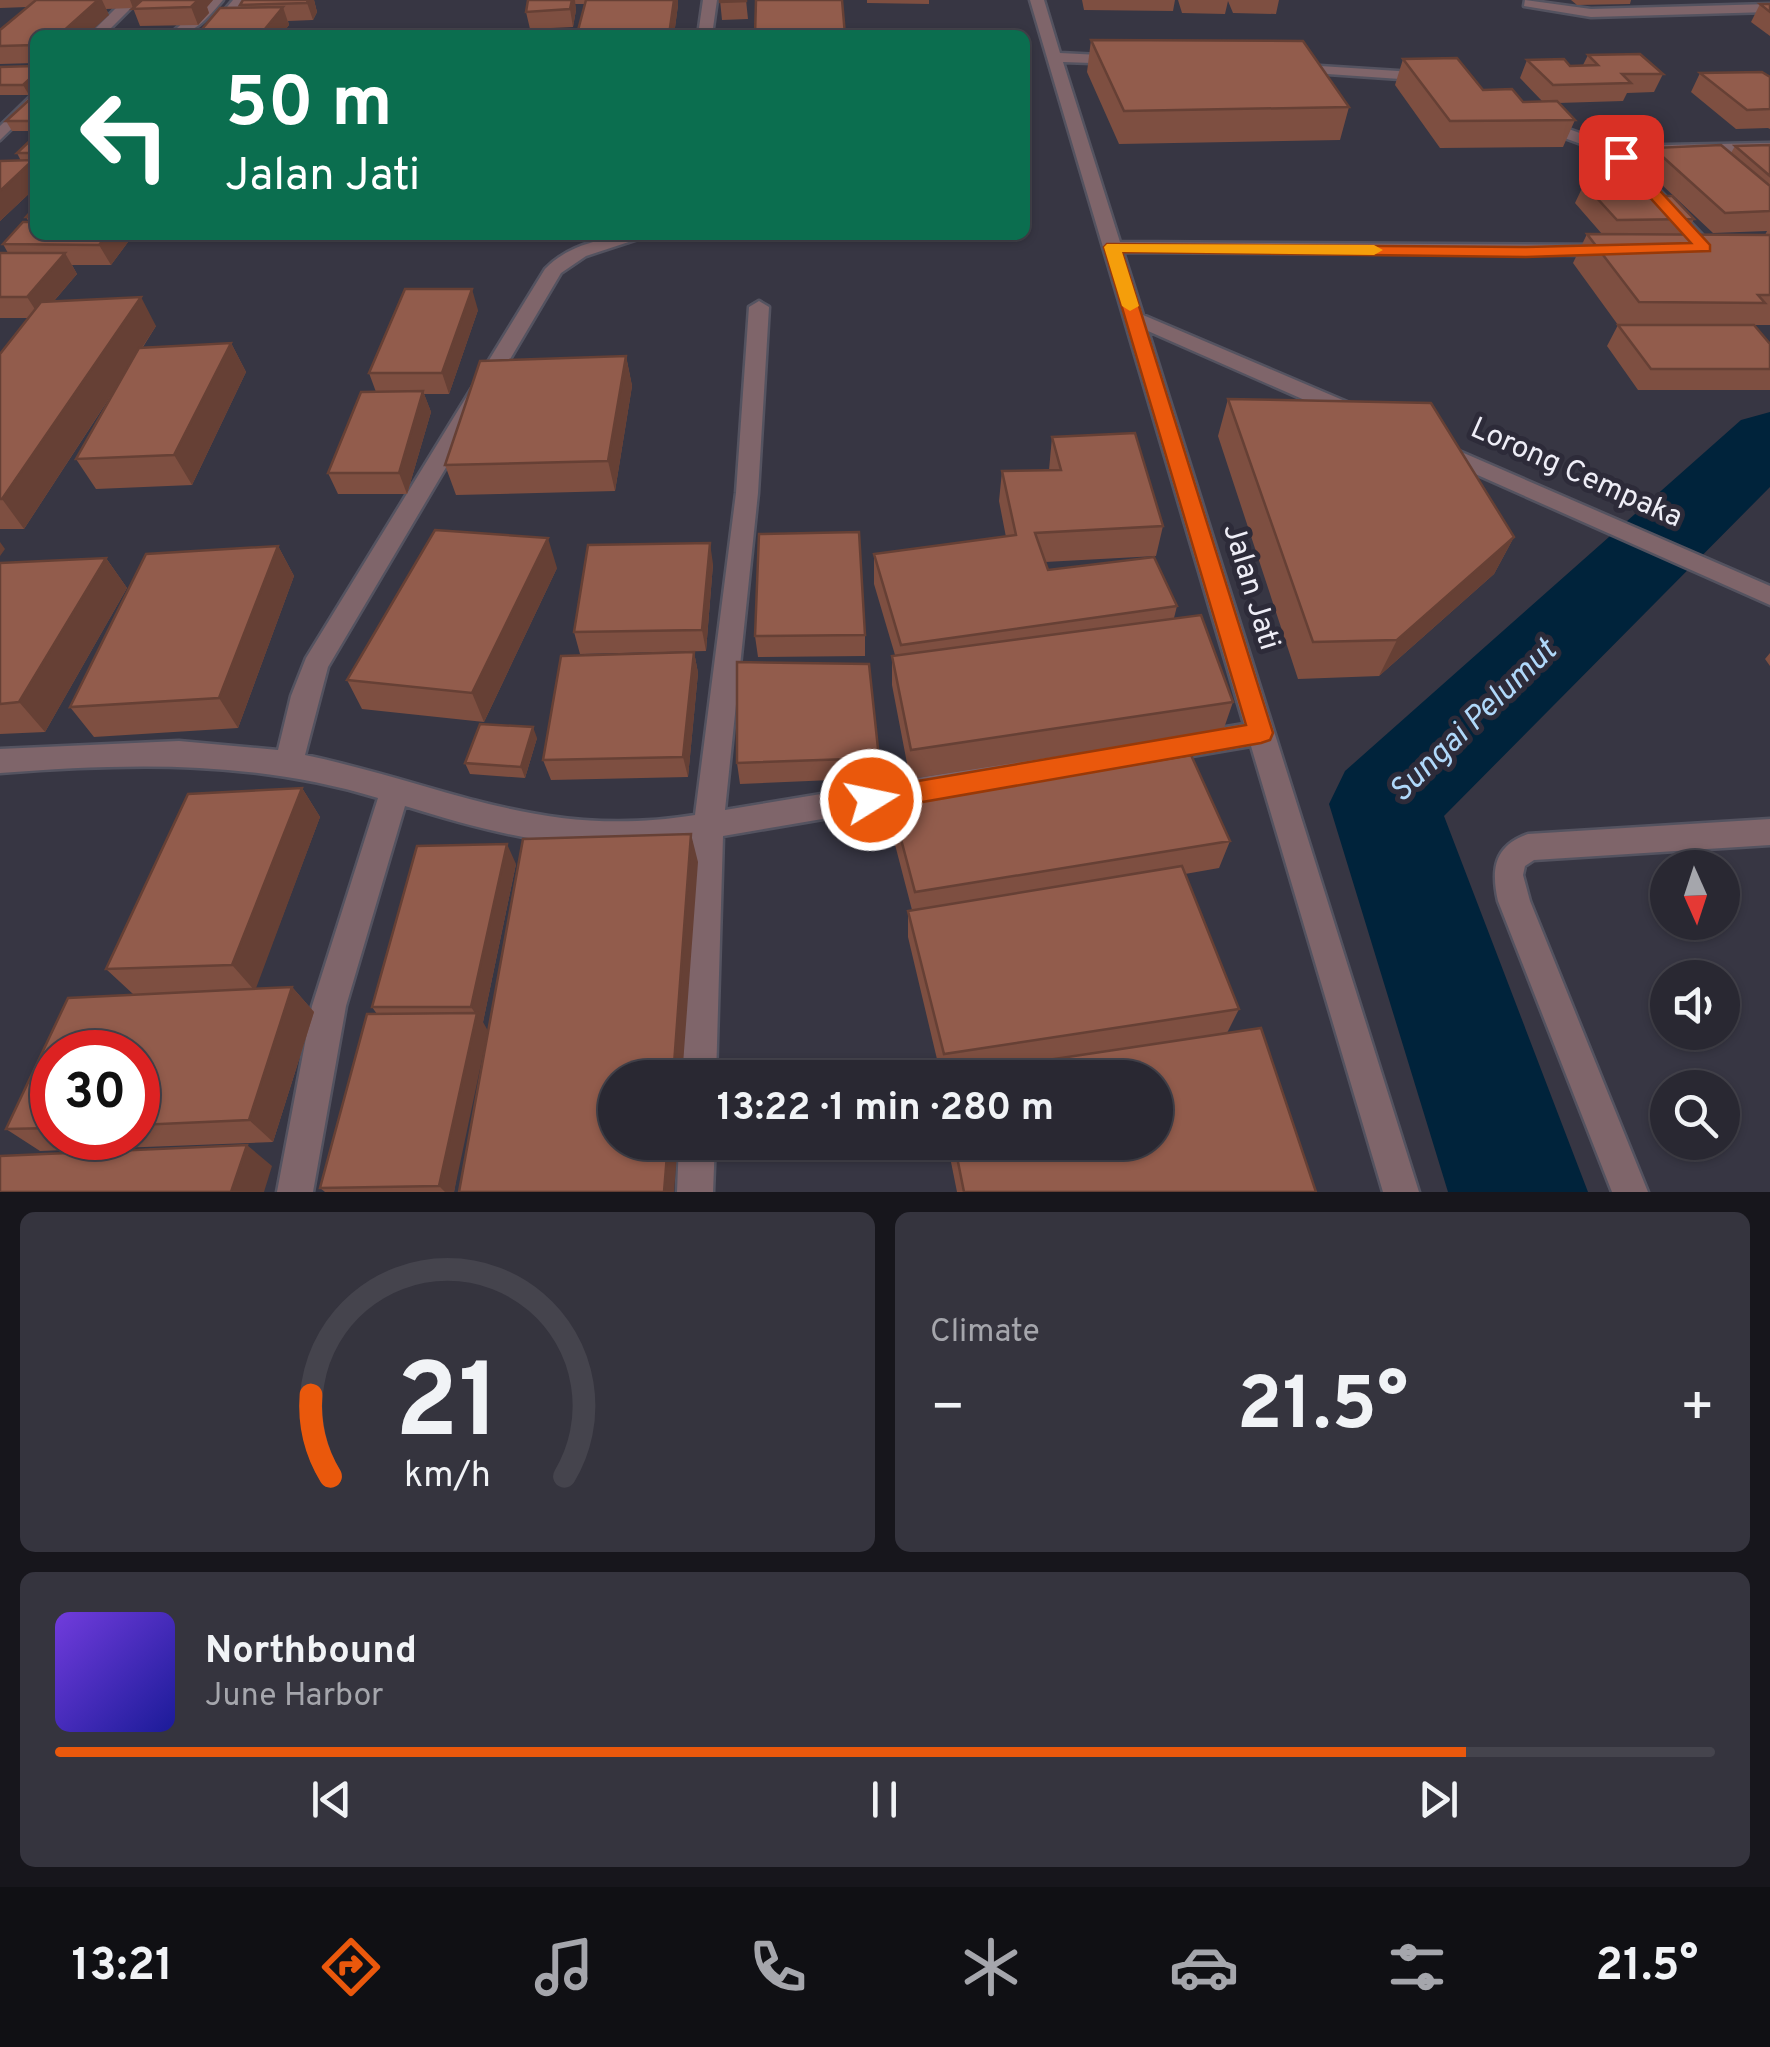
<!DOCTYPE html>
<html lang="en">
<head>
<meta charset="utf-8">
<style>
  :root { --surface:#292832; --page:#35343e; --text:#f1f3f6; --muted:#a5a6ac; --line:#45444d; --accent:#ea580c }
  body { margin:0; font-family:Overpass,sans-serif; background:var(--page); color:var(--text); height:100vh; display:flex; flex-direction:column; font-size:38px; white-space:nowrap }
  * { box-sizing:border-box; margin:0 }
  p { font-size:32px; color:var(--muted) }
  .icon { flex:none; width:55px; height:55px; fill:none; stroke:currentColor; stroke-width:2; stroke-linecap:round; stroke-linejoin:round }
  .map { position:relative; height:1192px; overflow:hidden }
  .panel { display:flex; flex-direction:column; gap:20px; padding:20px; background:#17161c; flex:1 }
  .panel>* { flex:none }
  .top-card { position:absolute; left:30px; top:30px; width:1000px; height:210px; border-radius:15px; box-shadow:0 2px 8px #0004,0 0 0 2px var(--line); background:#0b6e4f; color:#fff; overflow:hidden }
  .needle { width:65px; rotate:177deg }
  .fabs { position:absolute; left:1650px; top:850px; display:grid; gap:20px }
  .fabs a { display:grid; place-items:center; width:90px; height:90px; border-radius:50%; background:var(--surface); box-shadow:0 2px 8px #0004,0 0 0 2px var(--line); font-size:50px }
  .speed { position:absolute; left:30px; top:1030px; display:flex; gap:20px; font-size:50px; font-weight:700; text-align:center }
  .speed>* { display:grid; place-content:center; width:130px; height:130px; border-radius:50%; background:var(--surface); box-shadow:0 2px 8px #0004,0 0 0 2px var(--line); line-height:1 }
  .speed .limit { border:15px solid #d22; background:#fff; color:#111 }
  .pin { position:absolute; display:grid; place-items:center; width:85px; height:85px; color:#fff; margin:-42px; border-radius:20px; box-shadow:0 5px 15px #0006 }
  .me { position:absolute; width:110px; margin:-55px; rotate:80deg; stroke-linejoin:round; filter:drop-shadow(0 0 8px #0008) }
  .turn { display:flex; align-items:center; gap:35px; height:210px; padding:0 30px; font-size:45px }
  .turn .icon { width:130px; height:130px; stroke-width:2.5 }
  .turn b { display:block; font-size:70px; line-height:85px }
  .big { font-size:75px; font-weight:700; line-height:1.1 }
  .panel .card { flex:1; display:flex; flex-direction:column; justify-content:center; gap:15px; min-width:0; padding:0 35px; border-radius:15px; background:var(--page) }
  .panel .dial { align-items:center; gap:0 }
  .dial svg { height:260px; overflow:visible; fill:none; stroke:var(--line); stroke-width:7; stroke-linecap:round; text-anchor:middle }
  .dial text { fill:var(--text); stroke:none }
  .song { display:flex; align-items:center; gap:30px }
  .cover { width:120px; height:120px; border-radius:15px; background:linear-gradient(135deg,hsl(260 70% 55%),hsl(240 70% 35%)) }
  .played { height:10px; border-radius:5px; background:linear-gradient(90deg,var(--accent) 85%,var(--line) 85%) }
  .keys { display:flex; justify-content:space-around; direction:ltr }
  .heat { display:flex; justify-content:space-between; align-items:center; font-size:55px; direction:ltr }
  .panel .tiles { flex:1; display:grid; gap:20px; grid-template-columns:1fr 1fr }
  .card:last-child { grid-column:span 2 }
  .trip { position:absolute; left:598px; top:1060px; width:575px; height:100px; border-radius:50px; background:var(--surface); box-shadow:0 2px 8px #0004,0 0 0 2px var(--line); font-weight:700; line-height:100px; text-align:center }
  .dock { display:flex; height:160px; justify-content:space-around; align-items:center; background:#101014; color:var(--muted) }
  .dock .icon { width:70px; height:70px }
  .dock .selected { color:var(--accent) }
  .dock b { font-size:45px; color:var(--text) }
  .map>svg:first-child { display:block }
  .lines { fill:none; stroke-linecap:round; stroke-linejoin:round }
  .river { fill:#00233b; fill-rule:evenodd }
  .minor-casing { stroke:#545360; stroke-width:5 }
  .minor { fill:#7f656a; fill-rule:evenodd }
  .wall { fill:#7e4f41; fill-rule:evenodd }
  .shaded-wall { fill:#664035 }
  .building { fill:#925c4c; stroke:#664035; stroke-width:2.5 }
  .route { fill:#ea580c; stroke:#983908; stroke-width:2.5 }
  .slow { fill:#f59e0b }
  .labels { text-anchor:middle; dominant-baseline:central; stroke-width:10; stroke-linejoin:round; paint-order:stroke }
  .street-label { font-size:30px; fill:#eeedf6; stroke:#2d2b39 }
  .water-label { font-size:32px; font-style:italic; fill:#b0d8fa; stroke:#2d2b39 }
</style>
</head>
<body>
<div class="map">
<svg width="1770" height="1192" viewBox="0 0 1770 1192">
  <rect width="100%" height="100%" fill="#373643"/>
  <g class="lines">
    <path class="river" d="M1770 412V487L1444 816 1588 1192H1448L1329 804 1345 771 1741 420Z"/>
    <defs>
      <path id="minor" d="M124 0H139L104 35H89Z
        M209 0H223C207 19 194 35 169 35Z
        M233 0H247L217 35H203Z
        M703 0H717L712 35H698Z
        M1030 0H1044L1060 53 1120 56 1127 60 1120 64 1063 62 1120 242 1611 245 1620 250 1611 255 1123 252 1143 315 1366 410 1369 415 1358 422 1350 420 1148 331 1419 1192H1383L1251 746 723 836 716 1078H682L693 841C591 858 501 836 405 806L346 1006 313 1192H277L312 1006 378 798C252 760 130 763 0 773V749L179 741 278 750 291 696 306 658 545 269C571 242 613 235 650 235L586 256 561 273 328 667 305 755C447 785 542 840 695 815L736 493 749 307 759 301 769 307 758 493 725 810 1244 724Z
        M1525 0 1591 9 1770 4V12L1591 17 1524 6Z
        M1289 64 1429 73 1436 77 1429 81 1284 71 1282 68Z
        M35 92V106L0 140V126Z
        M1538 118 1616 146 1770 143V153L1627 156 1711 244V252H1699L1608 154 1532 126V120Z
        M1436 441 1770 586V605L1428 453 1425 448 1428 443Z
        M1770 819V845L1534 860 1525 866 1523 875 1530 901 1648 1192H1612L1498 901C1491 869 1494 846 1528 834Z
        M679 1142H715L713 1192H677Z"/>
    </defs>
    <use href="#minor" class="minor-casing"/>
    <use href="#minor" class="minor"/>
  </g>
  <path class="wall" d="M0 0H213L207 7 209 13 198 25 140 26 133 8 106 9 109 15 35 35V63L0 64V30L27 7 0 8Z
    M243 0H314L317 12 313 20 288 21 289 25 281 35H197L241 8 240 5Z
    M528 0H678V5L674 35H542L577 34 585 4H575L576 10 573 27 530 29 526 12Z
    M720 0H746L748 19 722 20Z
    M867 0H929V4L867 3Z
    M1082 0H1175L1173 11 1084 10Z
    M1178 0H1279L1276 14 1233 13 1228 1 1225 14 1182 13Z
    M1571 0H1631L1630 4 1577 5Z
    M1760 4H1770V36L1751 22Z
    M1091 40 1349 107 1340 140 1119 144 1087 72Z
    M1588 55 1663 74 1654 92 1627 93 1623 101 1558 103 1575 120 1563 147 1440 148 1395 85 1403 59 1483 90 1523 102H1543L1520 78 1527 60 1570 66 1583 65Z
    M35 66 29 95H0V67Z
    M1700 73 1770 77V129L1768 128 1736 129 1691 92Z
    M35 100V131H12L6 121Z
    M35 136V188L0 221V161H21L17 153Z
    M1770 145V325H1751L1770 344V390H1638L1607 346 1618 325 1573 263 1587 234H1602L1575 203 1584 184 1639 196 1694 219 1686 234 1765 235 1767 231 1713 233 1643 167 1653 148 1731 153 1735 146Z
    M35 207V235L128 242 111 265H72L77 274 54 301 156 326 143 347 231 343 246 372 192 485 96 489 76 459 116 388 24 529H0V354L29 318H0V253H8L3 244 29 222 26 217Z
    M478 310 449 394H424L431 412 407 494H338L328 473 376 392 369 373Z
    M626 356 632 386 615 491 456 495 445 465Z
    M1228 399 1514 537 1494 574 1379 676 1298 679 1218 436Z
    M1052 437 1163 526 1156 556 1045 562 1048 570 1177 606 1174 618 1233 702 1223 731 910 779 892 685V656L895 655 874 584V554L1006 537 999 501 1002 471 1049 470Z
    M278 546 294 576 238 728 94 737 70 707Z
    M106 558 127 588 45 732 0 734V563Z
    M713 564 706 651 580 654 574 632Z
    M557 568 484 722 362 709 347 680Z
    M865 635V656L758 657 755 636Z
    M694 652 698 673 688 777 551 780 543 760Z
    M1770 653V666L1765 659Z
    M537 738 525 778 470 774 465 763Z
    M879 758V778L740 784 737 763Z
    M302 788 320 817 255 989 292 987 314 1012 273 1142 40 1151 6 1129 68 998 160 994H133L106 969 188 794ZM52 1052H138V1138H52Z
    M892 805 1230 841 1219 868 1185 874 1239 1009 1227 1033 1316 1192H957L947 1142H1155L941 1076 908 937V911L912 910 892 833Z
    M516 864 483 1022 454 1192H325L320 1188 377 1014 372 1007Z"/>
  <path class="shaded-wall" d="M98 0H102L109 15 87 35H59Z
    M130 0H141L133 8Z
    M197 0H213L207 7 209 13 198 25 191 7Z
    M301 0H314L317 12 313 20 307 3Z
    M572 0H575L576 10 573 27 570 9Z
    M674 0H678V5L674 35H669Z
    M283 7 289 25 281 35H260Z
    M35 74V89L29 95 23 85Z
    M33 160 35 164V188L0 221V191Z
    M107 235H124L128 242 111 265 99 245Z
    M65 253 77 274 40 317 27 297Z
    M472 289 478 310 449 394 442 373Z
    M141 297 156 326 24 529 2 499Z
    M231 343 246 372 192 485 174 455Z
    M626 356 632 386 615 491 608 461Z
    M423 391 431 412 407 494 399 473Z
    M1514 537 1494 574 1379 676 1397 640Z
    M548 538 557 568 484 722 472 693Z
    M0 542 5 549 0 556Z
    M710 543 713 564 706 651 702 630Z
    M278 546 294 576 238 728 219 698Z
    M106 558 127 588 45 732 19 702Z
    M694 652 698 673 688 777 683 757Z
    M533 727 537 738 525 778 521 767Z
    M302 788 320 817 255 991 232 965Z
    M691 834 698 862 682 1078H673Z
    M507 844 516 864 483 1022 488 1031 454 1192H445L439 1186 477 1016 471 1007Z
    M292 987 314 1012 273 1142 249 1120Z
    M668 1142H678L674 1192H664Z
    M247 1145 272 1166 264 1192H231Z"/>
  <path class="building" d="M36 0H98L59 35H35V45L0 46V30Z
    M142 0H198L191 7 132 9Z
    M243 0H308L307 3 240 5Z
    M528 0H572L570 9 526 12Z
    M586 0H674L669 35H542L577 34Z
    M720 0H746V1L720 2Z
    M756 0H842L845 35H755Z
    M1760 4H1770V12Z
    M283 7 260 35H197L220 8Z
    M1091 40 1303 41 1349 107 1124 111Z
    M1640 54 1663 74H1622L1631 83 1553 85 1527 60 1564 59 1570 66 1598 65 1588 55Z
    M1457 58 1483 90 1512 89 1523 102 1557 101 1575 120 1450 121 1403 59Z
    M35 66V74L23 85H0V67Z
    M1762 72 1770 77V109L1747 110 1700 73Z
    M29 100H35V121H6Z
    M35 136V153H17Z
    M1721 145 1770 186V211L1725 213 1653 148Z
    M1770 145V176L1735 146Z
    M33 160 0 191V161Z
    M1627 183 1639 196H1672L1694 219 1617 220 1584 184Z
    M35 207V217H26Z
    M23 222H35V235H107L99 245 3 244Z
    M1587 234 1770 235V295H1758L1765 303 1639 302Z
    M0 253H65L27 297H0Z
    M405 289H472L442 373H369Z
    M141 297 2 499H0V354L41 302Z
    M1618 325H1754L1770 344V369H1651Z
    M231 343 174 455 76 459 139 348Z
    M626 356 608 461 445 465 480 361Z
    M423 391 399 473H328L361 392Z
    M1228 399 1431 403 1514 537 1397 640 1313 642Z
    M1135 433 1163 526 1035 533 1048 570 1154 557 1177 606 901 645 874 554 1016 535 1002 471 1061 470 1052 437Z
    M435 530 548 538 472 693 347 680Z
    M859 532 865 635 755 636 759 534Z
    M710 543 702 630 574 632 588 545Z
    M278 546 219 698 70 707 146 554Z
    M106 558 19 702 0 704V563Z
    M1201 615 1233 702 911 750 892 656Z
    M694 652 683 757 543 760 561 656Z
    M737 662 869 664 879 758 737 763Z
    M480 724 533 727 521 767 465 763Z
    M1191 755 1230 841 915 892 892 805Z
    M302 788 232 965 106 969 188 794Z
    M691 834 673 1078H615V1142H668L664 1192H459L523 839Z
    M507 844 471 1007H372L417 846Z
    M1182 866 1239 1009 944 1054 908 911Z
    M292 987 249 1120 138 1125V1052H52V1128L6 1129 68 998Z
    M477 1013 439 1186 320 1188 367 1014Z
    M1261 1028 1316 1192H964L954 1142H1155V1078H941V1076Z
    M247 1145 231 1192H0V1156Z"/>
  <path class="route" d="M1616 154H1626L1710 245V251L1526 257 1122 252 1273 733 1270 740 1261 743 871 811 862 808 858 800 862 792 871 789 1246 725 1104 247 1107 244 1526 247 1691 243 1616 160Z"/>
  <path class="slow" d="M1107 244 1374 245 1383 250 1374 255 1122 252 1139 306 1130 311 1122 306 1104 247Z"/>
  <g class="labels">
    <g class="street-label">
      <text transform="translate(1576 474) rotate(24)">Lorong Cempaka</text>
      <text transform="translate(1250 587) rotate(73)">Jalan Jati</text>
    </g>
    <g class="water-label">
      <text transform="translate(1474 722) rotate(-44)">Sungai Pelumut</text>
    </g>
  </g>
</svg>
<div class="fabs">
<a><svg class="needle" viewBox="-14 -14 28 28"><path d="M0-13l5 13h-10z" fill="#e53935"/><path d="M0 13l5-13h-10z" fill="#a5a6ac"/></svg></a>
<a><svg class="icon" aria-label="sound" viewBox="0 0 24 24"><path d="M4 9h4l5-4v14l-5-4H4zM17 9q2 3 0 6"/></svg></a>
<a><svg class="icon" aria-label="search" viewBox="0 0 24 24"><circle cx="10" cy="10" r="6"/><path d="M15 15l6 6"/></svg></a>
</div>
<div class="speed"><div class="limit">30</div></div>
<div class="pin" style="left:1621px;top:157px;background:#d93025"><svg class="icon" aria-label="arrive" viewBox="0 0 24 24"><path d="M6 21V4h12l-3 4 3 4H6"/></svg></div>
<svg class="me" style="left:871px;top:800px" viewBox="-20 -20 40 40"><circle r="17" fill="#ea580c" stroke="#fff" stroke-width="3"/><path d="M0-11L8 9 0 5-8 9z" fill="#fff"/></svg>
<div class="trip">13:22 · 1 min · 280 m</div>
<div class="top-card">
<div class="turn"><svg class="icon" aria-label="left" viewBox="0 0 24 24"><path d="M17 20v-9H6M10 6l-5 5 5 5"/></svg><div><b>50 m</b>Jalan Jati</div></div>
</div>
</div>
<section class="panel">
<div class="tiles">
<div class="card dial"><svg viewBox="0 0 100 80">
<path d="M14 69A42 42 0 1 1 86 69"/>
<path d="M14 69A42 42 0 0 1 8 44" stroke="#ea580c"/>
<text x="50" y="56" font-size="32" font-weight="700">21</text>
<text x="50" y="72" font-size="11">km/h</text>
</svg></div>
<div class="card"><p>Climate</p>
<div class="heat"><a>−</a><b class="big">21.5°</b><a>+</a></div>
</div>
<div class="card">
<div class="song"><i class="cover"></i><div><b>Northbound</b><p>June Harbor</p></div></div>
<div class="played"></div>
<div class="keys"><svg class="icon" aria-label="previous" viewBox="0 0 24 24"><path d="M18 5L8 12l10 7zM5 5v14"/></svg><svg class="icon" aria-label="pause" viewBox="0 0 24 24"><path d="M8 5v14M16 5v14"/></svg><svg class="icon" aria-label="next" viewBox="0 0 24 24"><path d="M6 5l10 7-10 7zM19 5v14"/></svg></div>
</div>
</div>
</section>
<nav class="dock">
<b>13:21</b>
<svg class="icon selected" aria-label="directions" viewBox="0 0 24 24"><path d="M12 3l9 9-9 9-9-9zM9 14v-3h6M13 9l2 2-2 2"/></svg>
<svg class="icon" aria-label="music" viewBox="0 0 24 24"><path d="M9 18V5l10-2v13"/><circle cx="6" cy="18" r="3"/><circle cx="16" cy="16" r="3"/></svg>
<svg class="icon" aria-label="phone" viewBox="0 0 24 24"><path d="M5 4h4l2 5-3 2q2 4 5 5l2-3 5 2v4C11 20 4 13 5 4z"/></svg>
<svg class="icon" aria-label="climate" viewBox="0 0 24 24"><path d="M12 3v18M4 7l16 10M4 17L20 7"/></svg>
<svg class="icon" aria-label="car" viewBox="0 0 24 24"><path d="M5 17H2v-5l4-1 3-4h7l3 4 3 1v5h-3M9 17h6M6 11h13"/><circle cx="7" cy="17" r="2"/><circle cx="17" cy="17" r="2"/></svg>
<svg class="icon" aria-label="filters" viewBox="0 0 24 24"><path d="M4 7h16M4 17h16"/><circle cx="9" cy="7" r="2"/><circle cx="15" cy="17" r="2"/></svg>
<b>21.5°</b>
</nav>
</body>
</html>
